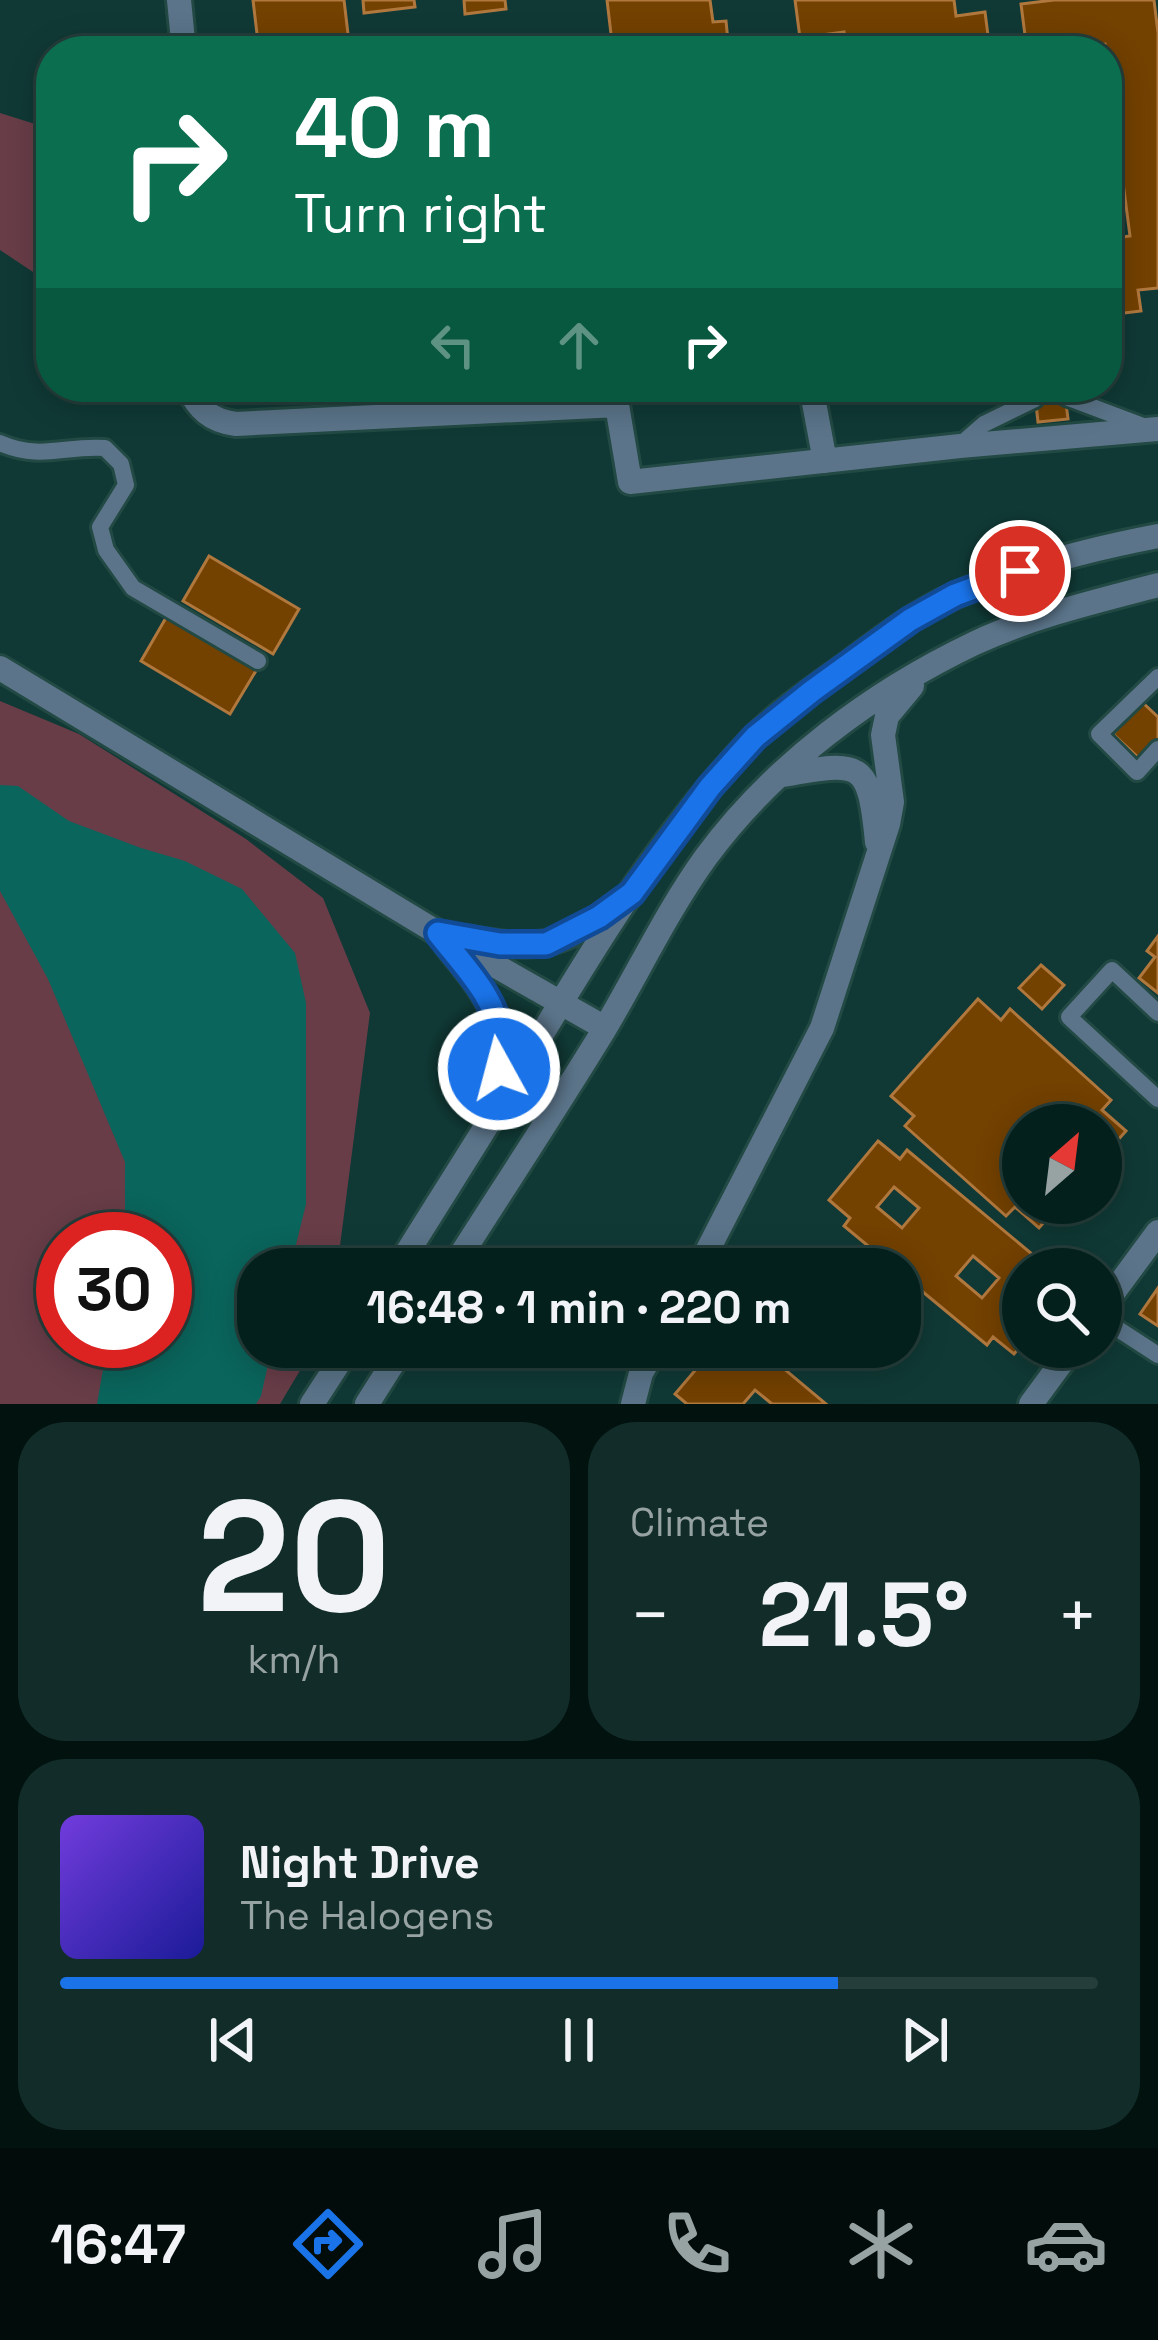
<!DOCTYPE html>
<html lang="en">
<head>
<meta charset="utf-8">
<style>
  :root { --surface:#04201c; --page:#122d29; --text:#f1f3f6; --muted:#97a3a3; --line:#253e3b; --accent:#1a73e8 }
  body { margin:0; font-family:"Space Grotesk",sans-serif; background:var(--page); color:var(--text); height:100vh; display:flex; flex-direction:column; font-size:45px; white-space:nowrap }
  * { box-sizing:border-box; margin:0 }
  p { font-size:39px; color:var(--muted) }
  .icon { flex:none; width:66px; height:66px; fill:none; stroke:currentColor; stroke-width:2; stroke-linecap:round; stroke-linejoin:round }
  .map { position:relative; height:1404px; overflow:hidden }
  .side { display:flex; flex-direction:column; gap:18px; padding:18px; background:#02120f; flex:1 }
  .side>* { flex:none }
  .top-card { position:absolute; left:36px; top:36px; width:1086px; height:366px; border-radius:48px; box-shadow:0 6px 30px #0003,0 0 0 3px var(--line); background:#0b6e4f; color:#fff; overflow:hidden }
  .needle { width:78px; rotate:28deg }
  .fabs { position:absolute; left:1002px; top:1104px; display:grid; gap:24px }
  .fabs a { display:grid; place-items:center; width:120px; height:120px; border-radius:50%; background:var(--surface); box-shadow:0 6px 30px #0003,0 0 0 3px var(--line); font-size:60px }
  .speed { position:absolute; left:36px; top:1212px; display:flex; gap:24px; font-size:60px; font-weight:700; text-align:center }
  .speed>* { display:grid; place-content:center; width:156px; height:156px; border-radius:50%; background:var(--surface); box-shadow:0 6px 30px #0003,0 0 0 3px var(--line); line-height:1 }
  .speed .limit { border:18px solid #d22; background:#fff; color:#111 }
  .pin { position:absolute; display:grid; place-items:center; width:102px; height:102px; color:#fff; margin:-51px; border:6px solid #fff; border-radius:50%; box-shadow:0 3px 12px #0007 }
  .me { position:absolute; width:132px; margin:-66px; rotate:353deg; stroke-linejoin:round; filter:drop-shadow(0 0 9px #0008) }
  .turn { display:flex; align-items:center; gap:42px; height:252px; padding:0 60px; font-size:54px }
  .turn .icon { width:156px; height:156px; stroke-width:2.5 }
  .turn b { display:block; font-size:84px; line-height:102px }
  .lanes { display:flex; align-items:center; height:114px; padding:0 60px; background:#0003; justify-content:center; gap:60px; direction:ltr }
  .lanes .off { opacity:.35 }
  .big { font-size:90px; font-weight:700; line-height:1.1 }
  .side .tile { flex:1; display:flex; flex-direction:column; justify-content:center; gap:18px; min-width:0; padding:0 42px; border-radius:48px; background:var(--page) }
  .side .dial { align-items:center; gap:0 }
  .dial b { font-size:156px; line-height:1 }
  .song { display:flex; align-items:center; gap:36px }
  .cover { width:144px; height:144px; border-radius:18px; background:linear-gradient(135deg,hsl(260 70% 55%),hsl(240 70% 35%)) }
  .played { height:12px; border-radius:6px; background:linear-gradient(90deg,var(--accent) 75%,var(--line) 75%) }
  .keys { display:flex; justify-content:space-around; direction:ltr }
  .heat { display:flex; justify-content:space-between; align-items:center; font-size:66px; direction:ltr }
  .side .tiles { flex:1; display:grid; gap:18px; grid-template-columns:1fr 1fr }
  .tile:last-child { grid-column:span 2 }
  .trip { position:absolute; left:237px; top:1248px; width:684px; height:120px; border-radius:48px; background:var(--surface); box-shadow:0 6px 30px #0003,0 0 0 3px var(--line); font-weight:700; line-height:120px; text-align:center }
  .dock { display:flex; height:192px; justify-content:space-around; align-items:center; background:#020d0b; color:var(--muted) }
  .dock .icon { width:84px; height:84px }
  .dock .on { color:var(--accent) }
  .dock b { font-size:54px; color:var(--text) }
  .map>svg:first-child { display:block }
  .built { fill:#103935; fill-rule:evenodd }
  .green { fill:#683d48; fill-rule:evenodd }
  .water { fill:#0a655c }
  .building { fill:#734100; stroke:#b1783e; stroke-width:3; fill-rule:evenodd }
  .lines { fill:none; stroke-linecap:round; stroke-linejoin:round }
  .service-casing { stroke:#224943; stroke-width:22 }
  .minor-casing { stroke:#224943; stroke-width:30 }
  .service { stroke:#5b7489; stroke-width:16 }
  .minor { stroke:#5b7489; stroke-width:24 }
  .route-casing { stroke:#114b97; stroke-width:30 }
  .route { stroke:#1a73e8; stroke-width:21 }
</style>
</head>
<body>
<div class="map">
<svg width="1158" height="1404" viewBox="0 0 1158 1404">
  <rect width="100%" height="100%" fill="#062b26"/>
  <path class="built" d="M0 0H1158V1404H0ZM51 51H1107V387H51ZM1023 1125H1101V1203H1023ZM63 1239H165V1341H63ZM258 1269H900V1347H258ZM1023 1269H1101V1347H1023Z"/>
  <path class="green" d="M0 113 51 129V284L0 250Z
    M0 701 79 734 246 839 323 898 370 1013 337 1269H258V1347H314L280 1404H0ZM63 1239H165V1341H63Z"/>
  <path class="water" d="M0 785 18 786 69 821 141 848 185 861 242 889 295 953 306 1003V1204L290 1269H258V1347H272L261 1396 256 1404H97L108 1341H165V1239H125V1162L48 979 0 891Z"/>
  <path class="building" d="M253 0H344L350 51H259Z
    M363 0H414L415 7 364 13Z
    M464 0H505L506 9 465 14Z
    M607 0H710L713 22 726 21 729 51H613Z
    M795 0H954L956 16 985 12 990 51H847L844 32 800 38Z
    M1054 0H1154L1158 33V288L1138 290 1141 311 1107 315V239L1130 236 1105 44 1027 51 1021 4Z
    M1034 387H1064L1068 419 1038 422Z
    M209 556 299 609 273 654 183 601Z
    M167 616 257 669 230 714 141 661Z
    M1142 702 1158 717V739L1140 759 1113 734Z
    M1158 936V993L1139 978 1155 957 1147 951Z
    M1041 965 1064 985 1042 1009 1019 988Z
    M978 999 1001 1020 1010 1009 1111 1100 1102 1110 1126 1131 1101 1159V1125H1023V1203H1061L1039 1228 1015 1207 1006 1216 905 1126 914 1116 891 1096Z
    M878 1141 900 1159 907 1150 1050 1269H1023V1343L1014 1354 993 1337 987 1345 900 1273V1269H896L844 1226 850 1218 829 1200ZM894 1187 919 1208 902 1228 877 1207ZM973 1256 999 1278 982 1298 956 1276Z
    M1158 1288V1326L1140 1314Z
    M715 1347H740L747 1353 752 1347H758L826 1404H772L755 1390 743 1404H687L675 1394Z"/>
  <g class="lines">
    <defs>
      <path id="service" d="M1066 397 1143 426
        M0 443C42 461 64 445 105 448L121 464 126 485 100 527 106 550 133 588 258 661
        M960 445 984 424 1035 399
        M1158 677 1099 734 1137 772 1158 749
        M1158 1013 1112 970 1069 1017 1158 1099
        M1101 1318 1158 1355"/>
      <path id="minor" d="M179 0 184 51
        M188 387C198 409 211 421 236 424L617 405
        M620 387 617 405 630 482 960 446 1158 429
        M811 387 825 461
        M0 668 438 933 605 1028
        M783 775C862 761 869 760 877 842
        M458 937C486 941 517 948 545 943 572 939 599 917 621 901
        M447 945C497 1007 509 1022 492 1103
        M397 1269C435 1207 475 1146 512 1084 583 965 655 842 751 741 780 711 817 687 851 662 884 637 919 611 958 594 1021 567 1090 549 1158 536
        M452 1269C503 1189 555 1110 604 1030 638 973 667 911 706 857 774 765 872 692 975 643 1033 616 1097 601 1158 585
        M698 1269 822 1028 888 824 892 802 883 735 887 716 912 686
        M1101 1309 1158 1232
        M312 1404 349 1347
        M367 1404 403 1347
        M633 1404 641 1373 656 1347
        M1031 1404 1073 1347"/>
    </defs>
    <use href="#service" class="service-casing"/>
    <use href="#minor" class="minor-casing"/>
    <use href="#service" class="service"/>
    <use href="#minor" class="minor"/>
  </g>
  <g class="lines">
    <defs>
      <path id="route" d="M499 1069C500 1060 502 1049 501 1040 498 999 462 964 438 933L500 944H546L599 917 632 893 710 787 755 737 812 691 910 620 955 595 1020 571"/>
    </defs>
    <use href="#route" class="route-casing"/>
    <use href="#route" class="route"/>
  </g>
</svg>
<div class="fabs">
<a><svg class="needle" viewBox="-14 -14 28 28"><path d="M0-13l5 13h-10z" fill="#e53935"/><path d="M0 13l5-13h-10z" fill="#97a3a3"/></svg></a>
<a><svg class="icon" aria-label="search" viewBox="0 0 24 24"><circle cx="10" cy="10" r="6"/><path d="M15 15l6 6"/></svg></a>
</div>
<div class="speed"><div class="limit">30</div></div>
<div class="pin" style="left:1020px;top:571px;background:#d93025"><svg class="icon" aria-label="arrive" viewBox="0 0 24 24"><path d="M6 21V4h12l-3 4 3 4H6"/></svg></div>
<svg class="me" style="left:499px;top:1069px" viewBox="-20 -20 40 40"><circle r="17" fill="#1a73e8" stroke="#fff" stroke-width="3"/><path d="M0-11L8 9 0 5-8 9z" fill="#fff"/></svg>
<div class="trip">16:48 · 1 min · 220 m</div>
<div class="top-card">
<div class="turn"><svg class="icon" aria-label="right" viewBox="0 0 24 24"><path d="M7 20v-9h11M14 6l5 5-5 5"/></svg><div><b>40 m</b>Turn right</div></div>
<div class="lanes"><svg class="icon off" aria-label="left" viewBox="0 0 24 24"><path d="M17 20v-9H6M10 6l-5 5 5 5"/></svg><svg class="icon off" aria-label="ahead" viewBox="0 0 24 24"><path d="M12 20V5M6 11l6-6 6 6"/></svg><svg class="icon" aria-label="right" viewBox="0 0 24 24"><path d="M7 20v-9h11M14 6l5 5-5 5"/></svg></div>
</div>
</div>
<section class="side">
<div class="tiles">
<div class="tile dial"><b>20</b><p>km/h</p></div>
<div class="tile"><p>Climate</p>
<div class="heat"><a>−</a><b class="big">21.5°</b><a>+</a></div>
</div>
<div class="tile">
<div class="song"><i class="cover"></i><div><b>Night Drive</b><p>The Halogens</p></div></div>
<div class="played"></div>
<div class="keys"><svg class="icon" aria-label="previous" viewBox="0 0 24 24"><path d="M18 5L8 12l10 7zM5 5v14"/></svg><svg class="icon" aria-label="pause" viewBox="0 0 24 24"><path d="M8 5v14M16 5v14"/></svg><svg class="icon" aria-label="next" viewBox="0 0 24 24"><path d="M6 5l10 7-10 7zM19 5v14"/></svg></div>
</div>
</div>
</section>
<nav class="dock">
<b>16:47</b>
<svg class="icon on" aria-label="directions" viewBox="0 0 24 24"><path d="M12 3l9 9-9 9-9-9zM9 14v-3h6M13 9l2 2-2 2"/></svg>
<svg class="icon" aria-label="music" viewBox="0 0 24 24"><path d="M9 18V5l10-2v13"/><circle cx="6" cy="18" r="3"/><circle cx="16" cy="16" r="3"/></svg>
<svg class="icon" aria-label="phone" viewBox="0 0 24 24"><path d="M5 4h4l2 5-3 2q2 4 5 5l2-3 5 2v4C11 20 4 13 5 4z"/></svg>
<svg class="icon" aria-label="climate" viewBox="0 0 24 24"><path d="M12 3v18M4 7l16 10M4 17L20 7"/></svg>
<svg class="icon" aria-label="car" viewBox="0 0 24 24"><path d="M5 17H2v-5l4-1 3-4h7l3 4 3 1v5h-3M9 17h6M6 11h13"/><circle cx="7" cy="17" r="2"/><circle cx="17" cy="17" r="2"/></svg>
</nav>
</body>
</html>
